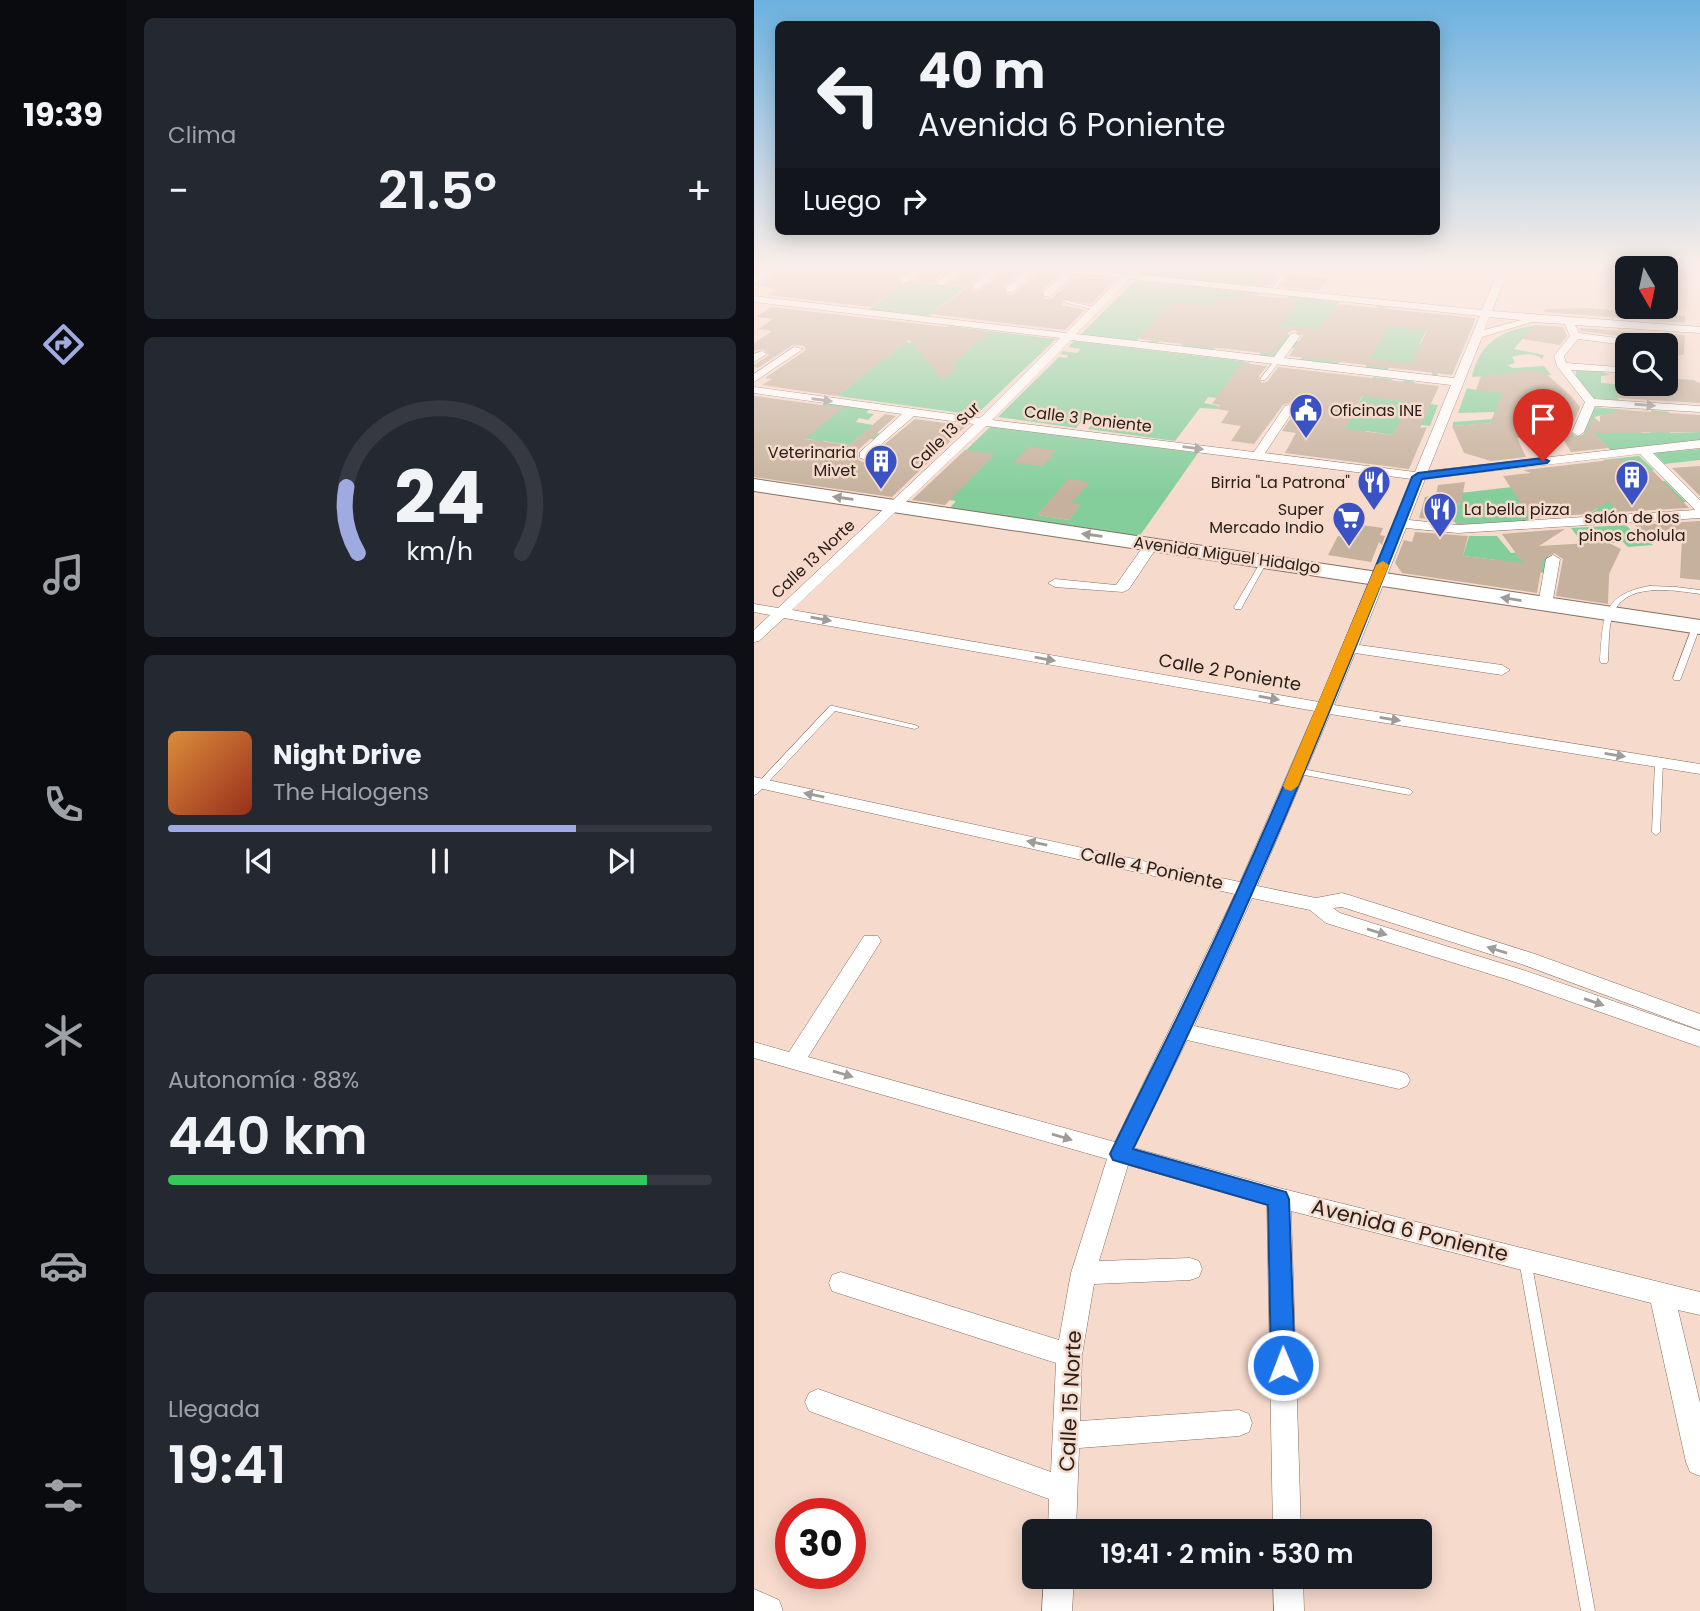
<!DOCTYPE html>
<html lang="es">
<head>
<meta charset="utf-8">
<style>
  :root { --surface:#171b24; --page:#242831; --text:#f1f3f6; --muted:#9ea1a6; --line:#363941; --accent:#9fabe0 }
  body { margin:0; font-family:Poppins,sans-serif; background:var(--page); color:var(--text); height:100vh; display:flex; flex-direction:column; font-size:26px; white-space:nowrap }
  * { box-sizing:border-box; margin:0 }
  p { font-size:23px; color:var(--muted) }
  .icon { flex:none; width:38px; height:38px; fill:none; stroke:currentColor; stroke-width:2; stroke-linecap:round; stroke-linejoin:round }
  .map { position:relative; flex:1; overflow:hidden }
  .drawer { display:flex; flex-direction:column; gap:18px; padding:18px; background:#0d0f14; width:628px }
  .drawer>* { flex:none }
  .banner { position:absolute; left:21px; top:21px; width:665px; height:214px; border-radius:10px; box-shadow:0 4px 18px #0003; background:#171b24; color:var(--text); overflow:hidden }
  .needle { width:46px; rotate:171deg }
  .controls { position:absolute; left:861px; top:256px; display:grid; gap:14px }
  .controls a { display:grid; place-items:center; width:63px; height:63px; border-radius:10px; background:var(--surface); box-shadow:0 4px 18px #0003; font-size:35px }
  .speed { position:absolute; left:21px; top:1498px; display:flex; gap:14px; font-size:35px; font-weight:700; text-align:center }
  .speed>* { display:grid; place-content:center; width:91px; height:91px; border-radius:50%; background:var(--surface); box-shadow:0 4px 18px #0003; line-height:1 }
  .speed .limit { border:10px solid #d22; background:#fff; color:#111 }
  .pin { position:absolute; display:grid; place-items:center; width:60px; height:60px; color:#fff; margin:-72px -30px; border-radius:50% 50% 50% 0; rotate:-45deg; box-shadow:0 0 7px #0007 }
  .pin .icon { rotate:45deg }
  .me { position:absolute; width:77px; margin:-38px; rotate:359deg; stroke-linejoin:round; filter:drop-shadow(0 0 5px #0008) }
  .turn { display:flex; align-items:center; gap:24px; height:147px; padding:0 28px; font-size:32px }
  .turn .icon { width:91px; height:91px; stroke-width:2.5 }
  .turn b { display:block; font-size:49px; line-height:60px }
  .then { display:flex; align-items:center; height:66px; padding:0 28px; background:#0003; gap:14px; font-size:26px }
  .big { font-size:52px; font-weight:600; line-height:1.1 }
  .drawer .tile { flex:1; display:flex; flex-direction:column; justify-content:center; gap:10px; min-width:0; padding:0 24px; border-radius:10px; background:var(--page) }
  .drawer .dial { align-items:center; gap:0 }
  .dial svg { height:182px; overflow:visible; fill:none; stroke:var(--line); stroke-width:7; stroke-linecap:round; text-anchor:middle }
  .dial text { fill:var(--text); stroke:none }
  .song { display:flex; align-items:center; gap:21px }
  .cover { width:84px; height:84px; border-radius:10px; background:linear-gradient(135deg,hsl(30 70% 55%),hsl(10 70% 35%)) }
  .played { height:7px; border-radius:4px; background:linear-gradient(90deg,var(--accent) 75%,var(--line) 75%) }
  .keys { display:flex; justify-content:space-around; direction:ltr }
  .heat { display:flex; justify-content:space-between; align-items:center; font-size:38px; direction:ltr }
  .charge { height:10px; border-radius:5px; background:linear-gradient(90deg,#34c759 88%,var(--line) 0) }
  .trip { position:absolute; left:268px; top:1519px; width:410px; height:70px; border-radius:10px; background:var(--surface); box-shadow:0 4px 18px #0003; font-weight:600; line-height:70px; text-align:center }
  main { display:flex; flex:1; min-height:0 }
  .tab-bar { display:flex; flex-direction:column; width:126px; justify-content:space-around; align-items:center; background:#090b0e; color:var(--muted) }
  .tab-bar .icon { width:49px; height:49px }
  .tab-bar .selected { color:var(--accent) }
  .tab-bar b { font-size:32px; color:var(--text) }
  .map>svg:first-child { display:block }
  .green { fill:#83ce9b; fill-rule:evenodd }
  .building { fill:#c5b19c; fill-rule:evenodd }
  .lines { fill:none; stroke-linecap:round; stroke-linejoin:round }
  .lane-casing { stroke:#876e62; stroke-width:1 }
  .street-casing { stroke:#876e62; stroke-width:1 }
  .secondary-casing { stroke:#876e62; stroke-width:2 }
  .lane { fill:#fff; fill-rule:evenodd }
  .street { fill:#fff; fill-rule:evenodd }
  .secondary { fill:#fff; fill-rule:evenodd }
  .oneway { fill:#9f9b98 }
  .route { fill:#1a73e8; stroke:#114b97; stroke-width:2 }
  .slow { fill:#f59e0b }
  .labels { text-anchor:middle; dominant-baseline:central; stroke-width:5; stroke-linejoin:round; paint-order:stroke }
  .far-poi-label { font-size:16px; fill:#2a201a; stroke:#f6dacc; text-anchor:end }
  .far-street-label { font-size:16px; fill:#2a201a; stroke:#f6dacc }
  .street-label { font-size:18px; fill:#2a201a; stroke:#f6dacc }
  .near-street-label { font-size:21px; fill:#2a201a; stroke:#f6dacc }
</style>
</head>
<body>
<main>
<nav class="tab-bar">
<b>19:39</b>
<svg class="icon selected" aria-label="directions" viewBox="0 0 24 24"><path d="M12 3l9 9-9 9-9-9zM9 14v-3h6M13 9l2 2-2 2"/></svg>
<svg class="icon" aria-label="music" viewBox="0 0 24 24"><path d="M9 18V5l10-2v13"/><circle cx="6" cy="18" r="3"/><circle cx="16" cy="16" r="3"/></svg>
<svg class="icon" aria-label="phone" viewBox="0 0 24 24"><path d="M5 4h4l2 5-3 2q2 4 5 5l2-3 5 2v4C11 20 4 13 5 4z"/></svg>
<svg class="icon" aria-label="climate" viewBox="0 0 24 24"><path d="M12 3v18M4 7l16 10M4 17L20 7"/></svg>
<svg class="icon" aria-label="car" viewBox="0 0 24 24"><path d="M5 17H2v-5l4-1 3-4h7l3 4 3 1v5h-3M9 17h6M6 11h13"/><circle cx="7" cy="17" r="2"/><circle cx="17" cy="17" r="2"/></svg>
<svg class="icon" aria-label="filters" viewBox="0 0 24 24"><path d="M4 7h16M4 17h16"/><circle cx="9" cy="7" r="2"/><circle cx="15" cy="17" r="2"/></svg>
</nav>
<section class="drawer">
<div class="tile"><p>Clima</p>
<div class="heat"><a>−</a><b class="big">21.5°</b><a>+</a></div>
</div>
<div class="tile dial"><svg viewBox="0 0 100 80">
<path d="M14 69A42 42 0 1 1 86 69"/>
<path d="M14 69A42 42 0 0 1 9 40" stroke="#9fabe0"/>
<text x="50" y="56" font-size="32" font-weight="700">24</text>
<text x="50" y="72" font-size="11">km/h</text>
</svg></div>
<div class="tile">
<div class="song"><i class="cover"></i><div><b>Night Drive</b><p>The Halogens</p></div></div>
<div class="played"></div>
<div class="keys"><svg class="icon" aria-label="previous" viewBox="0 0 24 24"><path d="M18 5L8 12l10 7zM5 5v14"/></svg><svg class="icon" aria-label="pause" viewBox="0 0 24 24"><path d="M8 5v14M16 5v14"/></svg><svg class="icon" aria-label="next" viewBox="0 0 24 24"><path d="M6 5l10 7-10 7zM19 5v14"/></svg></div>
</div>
<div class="tile"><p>Autonomía · 88%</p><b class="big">440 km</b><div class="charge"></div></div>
<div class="tile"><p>Llegada</p><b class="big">19:41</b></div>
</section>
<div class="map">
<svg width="946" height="1611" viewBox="0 0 946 1611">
  <rect width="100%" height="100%" fill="#f6dacc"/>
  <path class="green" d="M391 269H513L506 274 522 275 512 288 385 275Z
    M154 281 212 287 173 317 113 311Z
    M381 281 506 293 502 298 529 303 535 296 585 302 583 306 607 335 624 306 631 307 625 317 672 331 666 343 688 363 682 377 677 376 681 366 637 363 633 371 611 368 622 348 586 362 583 365 546 361 553 350 536 348 542 341 553 342 562 337 542 334 546 328 527 326 522 333 541 335 523 359 504 356 509 350 464 343 458 351 426 347 433 339 411 335 403 344 390 342 397 341 417 319 404 318 382 341 326 335Z
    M195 326 302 339 222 415 83 396 152 342 172 345Z
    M778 326 802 327 778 340 769 338 760 349 790 355 788 359C780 352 767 354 758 357L761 363 754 365 758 368 790 366 797 375 770 377 780 420 699 426V422L740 419V412L704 413 713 388 722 390 746 375 718 377C725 344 746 331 778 326Z
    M320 341 487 361 496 363 490 371 482 400 454 397 450 403 465 406 463 409 446 408 421 441 334 429 344 417 333 415 322 428 244 417 305 357 313 358 314 355 306 354 309 351 323 353 327 349 314 347Z
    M822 368 844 370 856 375 847 376V383L884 386 863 398 867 401 836 398 822 381Z
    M619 377 638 379 629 399H635L650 380 661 382 652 401 684 405 676 426 646 422 639 435 612 431 609 436 589 432Z
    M74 401 117 407 112 413 120 414 114 420 105 418 102 422 119 425 112 432 129 434 123 440 105 437 96 445 70 441 66 445 60 440 31 436Z
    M839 407 873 410 840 417 842 419 838 420 841 424 887 423V433H897V410L915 412 916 433 946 432V440L858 452 845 438 810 440 807 437 829 435Z
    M237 426 444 453 385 537 195 509 202 501 165 496ZM296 500 326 505 315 520 284 515Z
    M946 449V460L910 464 900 453Z
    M885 456 900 470 868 473 877 484 911 481 932 502 915 504 853 498 867 516 828 518 843 509 860 473 849 460Z
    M758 487 780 522 716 526 702 524 693 509 677 506 707 504 706 493Z
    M872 525 877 530 885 529 899 545 874 547 869 542 830 545 817 528Z
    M715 536H743L757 553 796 549 790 573 741 566 743 560 709 556Z"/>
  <path class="building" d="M62 269H156L145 278 149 285 117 307 13 295 21 290 3 285 27 271 56 274Z
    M174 269H195L182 279 181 283 159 281Z
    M213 269H233L217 283 219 292 227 291 251 269 268 270 250 286 252 295 260 294 286 271 306 274 288 290 290 299 298 298 322 277 360 280 337 304 308 299V305L331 310 311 330 177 314 214 287 195 285Z
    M507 272 525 274 517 285 498 284Z
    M535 274 574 278 565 290 527 287Z
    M490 294 546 300 527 326 565 330 584 304 722 318 698 375 535 356 549 335 540 330 535 332 519 354 384 339 419 302 458 306 464 298 485 301ZM634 327 673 331 657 363 616 359Z
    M17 307 236 332 199 364 203 369 189 380 155 340 83 396 8 385 18 379 11 378 52 350 50 346 39 345 4 368 0 367V365L15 355 9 349 0 351V343L18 331 4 329 19 319 2 317Z
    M833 308 931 316V323L789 312 792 309Z
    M780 325 809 327 813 336 806 345 769 339Z
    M825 328 931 335 930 354 912 359V345H873V348L866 345 870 340 864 336 827 331Z
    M488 363 513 366 505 376 507 383 513 382 524 367 685 386 666 428 673 427 655 469 531 453 542 433 528 431 543 409 536 403 529 405 500 444 477 441 487 426 467 423 475 411 463 409 466 405 458 404ZM608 396 656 402 639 435 591 429Z
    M760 370 790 372 816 395 826 407 816 431 823 438 832 433 839 417 846 422V416L865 410 946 415V432L840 433 855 448 817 452 808 437 763 438 772 457 737 461 710 453 698 426 736 423 749 393 722 390 727 376 765 373Z
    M860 375 873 376V383H912V378L939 380 946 383V403L863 398Z
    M0 396 89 408 51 439 96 445 131 414 142 416 104 450V460L109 462 161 419 212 426 138 497 0 477Z
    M274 447 302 450 289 466 260 463Z
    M211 450 241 454 191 505 158 500Z
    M866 459 879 472 898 470 935 508 864 512 855 501 834 514 777 518 749 476 777 473 769 470Z
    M946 466V496L918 468Z
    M314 479 336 482 318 503 327 505 315 520 283 515Z
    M711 482 707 504 690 503 701 522 665 518 671 497 682 495 684 485Z
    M946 521V580L926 578 928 539 896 542 881 525Z
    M607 525 629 528 626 535 631 536 628 545 625 542 617 562 574 555 584 536 601 539Z
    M811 529 785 546 853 542 867 549 855 574 854 604 802 596 809 559 800 553 789 559 783 593 648 573 641 563 650 540 658 542 661 532 714 536 709 556 769 563 748 534Z"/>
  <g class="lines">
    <defs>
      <path id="lane" d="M532 269H536L520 292H516V291Z
        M311 300 343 308V309L341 310 309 302V301Z
        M521 360 526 361 511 380H507V378Z
        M511 558 514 560 488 607 487 609H481L480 607 508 560Z
        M896 586 922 587 946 590V594C918 590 869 581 858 617 854 631 855 647 854 661L853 663H847L846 661C849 619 847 594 896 586Z
        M939 625H945L946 627 927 678 926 680H920L919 678Z
        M76 706H79L161 725 165 727 161 729 81 711 3 794 0 795V787Z
        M905 759 909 762 906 832 902 835 898 832 901 762Z
        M543 768 655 789 659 792 655 795 540 773 539 771Z
        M771 1255 775 1256 777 1260 841 1611H827L765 1260 767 1256Z"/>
      <path id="street" d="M160 269H171L154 282H148V278Z
        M199 269H210L190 285H184V281Z
        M237 269H248L225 289H219V285Z
        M273 269H284L258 292H252V288Z
        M298 269 371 273 376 269H384L381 274 728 310 745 269H755L738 311 946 327V333L821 325 825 333 863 338 868 341 863 344 824 339 810 356 812 363 865 367V371L861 372 817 370 840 399 946 406V412L841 406 830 432 824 436 818 432 831 402 803 366 800 356 816 336 811 324 778 322 728 337 674 471 946 440V448L899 453 946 500V518L704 533 652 528 605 645 748 665 756 670 748 675 601 653 580 705 946 764V774L576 714 503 886 562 898 588 893 595 895 781 954 946 1014V1030L767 964 588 907 579 908 586 913 769 970 946 1031V1047L755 980 572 923 556 910 498 898 440 1026 645 1071 653 1074 656 1080 653 1086 645 1089 433 1040 380 1148 525 1188 946 1292V1315L924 1310 946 1403V1476L936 1472 932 1462 897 1303 537 1211 547 1531H519L513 1205 374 1165 345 1261 436 1258 445 1261 448 1269 445 1277 436 1280 340 1284 328 1355 326 1421 485 1410 495 1414 498 1423 495 1432 485 1436 325 1448 322 1531H294L295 1499 55 1411 51 1402 55 1393 64 1389 297 1472 302 1363 87 1294 78 1291 75 1283 78 1275 87 1272 305 1340 317 1273 353 1159 0 1058V1042L35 1052 110 936H124L127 941 54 1057 361 1142 481 894 0 787V777L486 882 561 711 30 618 5 641 0 642V630L16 615 0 612V604L24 608 220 424 160 416 110 459 106 458V452L148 414 0 393V387L226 418 306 338 0 302V296L312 333 366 278 321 274 296 296H290V292L311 273ZM376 279 726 316 700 378 530 358 546 336 541 333 537 334 520 357 322 334ZM735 317 767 320 730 330ZM317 340 697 385 661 472 511 453 541 408 535 405 531 406 500 452 238 420ZM232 426 658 479 565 702 38 610ZM886 454 941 510 704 525 655 520 671 479Z
        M40 347 49 349 0 382V374Z
        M8 351 13 354 0 362V354Z
        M398 540 405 544 375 589 369 592 301 587 294 583 301 579 362 585 393 541Z
        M799 555 806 559 798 605 791 609 784 605 792 559Z
        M290 1577H320L318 1611H288Z
        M519 1577H549L550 1611H520Z
        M0 1589 25 1600 29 1611H0Z"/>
      <path id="secondary" d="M8 269H25L0 284V274Z
        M0 479 946 620V634L0 491Z"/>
    </defs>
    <use href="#lane" class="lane-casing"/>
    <use href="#street" class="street-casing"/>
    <use href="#secondary" class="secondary-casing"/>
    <use href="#lane" class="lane"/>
    <use href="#street" class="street"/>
    <use href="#secondary" class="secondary"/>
  </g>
  <defs><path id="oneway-solid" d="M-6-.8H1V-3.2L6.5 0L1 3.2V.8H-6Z" transform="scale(1.75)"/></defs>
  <g class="oneway">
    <use href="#oneway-solid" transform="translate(68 400) rotate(8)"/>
    <use href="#oneway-solid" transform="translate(891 405) rotate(4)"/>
    <use href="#oneway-solid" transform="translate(439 448) rotate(7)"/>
    <use href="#oneway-solid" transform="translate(89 498) rotate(-172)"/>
    <use href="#oneway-solid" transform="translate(338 535) rotate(-172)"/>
    <use href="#oneway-solid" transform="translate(757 599) rotate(-171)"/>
    <use href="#oneway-solid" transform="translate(67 619) rotate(10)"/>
    <use href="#oneway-solid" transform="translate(291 659) rotate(10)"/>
    <use href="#oneway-solid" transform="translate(515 698) rotate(10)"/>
    <use href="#oneway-solid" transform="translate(636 719) rotate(9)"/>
    <use href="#oneway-solid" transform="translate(861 755) rotate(9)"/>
    <use href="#oneway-solid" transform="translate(60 795) rotate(-168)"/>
    <use href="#oneway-solid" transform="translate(283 843) rotate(-168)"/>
    <use href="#oneway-solid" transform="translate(623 932) rotate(17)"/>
    <use href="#oneway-solid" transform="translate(743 950) rotate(-163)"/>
    <use href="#oneway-solid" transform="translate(840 1002) rotate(19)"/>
    <use href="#oneway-solid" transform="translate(89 1074) rotate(16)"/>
    <use href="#oneway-solid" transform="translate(308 1137) rotate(16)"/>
  </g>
  <linearGradient id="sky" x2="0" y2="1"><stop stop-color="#6bb1e0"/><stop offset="0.54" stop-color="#fbeee8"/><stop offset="1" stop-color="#fbeee8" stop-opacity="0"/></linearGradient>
  <rect width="946" height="495" fill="url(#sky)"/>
  <path class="route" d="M789 458 795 461 793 463 668 479C580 706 487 930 379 1149L532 1192 535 1199 541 1365 537 1373 529 1376 520 1373 517 1365 514 1205 366 1162 359 1160 356 1154C399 1065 445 977 485 887 546 751 603 614 658 477L664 473Z"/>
  <path class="slow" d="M629 561 635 565 544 786 537 791 531 789 529 786 622 565Z"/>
  <defs>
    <symbol id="civic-pin" viewBox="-11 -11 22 30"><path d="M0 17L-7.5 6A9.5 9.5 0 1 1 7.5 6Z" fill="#3a52c4" stroke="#f6dacc"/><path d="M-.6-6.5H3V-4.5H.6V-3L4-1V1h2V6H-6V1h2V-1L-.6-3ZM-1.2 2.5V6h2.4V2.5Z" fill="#fff"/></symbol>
    <symbol id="building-pin" viewBox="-11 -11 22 30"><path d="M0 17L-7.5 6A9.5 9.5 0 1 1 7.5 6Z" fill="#3a52c4" stroke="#f6dacc"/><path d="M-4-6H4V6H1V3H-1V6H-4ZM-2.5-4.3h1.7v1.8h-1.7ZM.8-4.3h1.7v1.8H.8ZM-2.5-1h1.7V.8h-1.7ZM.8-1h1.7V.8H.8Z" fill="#fff"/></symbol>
    <symbol id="restaurant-pin" viewBox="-11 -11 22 30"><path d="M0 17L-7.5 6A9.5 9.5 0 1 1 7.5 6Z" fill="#3a52c4" stroke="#f6dacc"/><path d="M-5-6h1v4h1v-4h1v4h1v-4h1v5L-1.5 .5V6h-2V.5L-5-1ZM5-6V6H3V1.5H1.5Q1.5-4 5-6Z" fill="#fff"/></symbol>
    <symbol id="supermarket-pin" viewBox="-11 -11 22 30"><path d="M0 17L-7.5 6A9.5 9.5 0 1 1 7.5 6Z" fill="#3a52c4" stroke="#f6dacc"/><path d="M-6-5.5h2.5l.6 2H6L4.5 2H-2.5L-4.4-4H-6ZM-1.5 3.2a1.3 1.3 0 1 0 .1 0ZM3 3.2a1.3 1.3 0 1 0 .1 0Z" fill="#fff"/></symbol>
  </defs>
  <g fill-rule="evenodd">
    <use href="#civic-pin" x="533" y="391" width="38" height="52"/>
    <use href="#building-pin" x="108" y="442" width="38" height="52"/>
    <use href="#building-pin" x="859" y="458" width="38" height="52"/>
    <use href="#restaurant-pin" x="601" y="463" width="38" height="52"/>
    <use href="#restaurant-pin" x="667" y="490" width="38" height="52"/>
    <use href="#supermarket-pin" x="576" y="499" width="38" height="52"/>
  </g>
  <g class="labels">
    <g class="far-poi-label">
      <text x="576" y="410" text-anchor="start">Oficinas INE</text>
      <text x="102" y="452">Veterinaria<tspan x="102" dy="18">Mivet</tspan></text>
      <text x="596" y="482">Birria "La Patrona"</text>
      <text x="570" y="509">Super<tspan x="570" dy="18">Mercado Indio</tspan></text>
      <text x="710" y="509" text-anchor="start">La bella pizza</text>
      <text x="878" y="517" text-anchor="middle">salón de los<tspan x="878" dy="18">pinos cholula</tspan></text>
    </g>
    <g class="far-street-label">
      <text transform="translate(334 419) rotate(7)">Calle 3 Poniente</text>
      <text transform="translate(191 436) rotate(-44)">Calle 13 Sur</text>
      <text transform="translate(473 555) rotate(8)">Avenida Miguel Hidalgo</text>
      <text transform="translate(59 559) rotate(-43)">Calle 13 Norte</text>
    </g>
    <g class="street-label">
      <text transform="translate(476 672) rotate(10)">Calle 2 Poniente</text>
      <text transform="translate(398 868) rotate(12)">Calle 4 Poniente</text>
    </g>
    <g class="near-street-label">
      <text transform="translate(656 1230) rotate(14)">Avenida 6 Poniente</text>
      <text transform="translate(316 1401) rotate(-87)">Calle 15 Norte</text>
    </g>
  </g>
</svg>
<div class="controls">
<a><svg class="needle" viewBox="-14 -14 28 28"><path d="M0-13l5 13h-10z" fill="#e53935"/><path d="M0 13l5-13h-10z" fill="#9ea1a6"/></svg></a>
<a><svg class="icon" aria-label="search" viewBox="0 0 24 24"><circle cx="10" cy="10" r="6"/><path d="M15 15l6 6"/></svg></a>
</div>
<div class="speed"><div class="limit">30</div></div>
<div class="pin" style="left:789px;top:461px;background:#d93025"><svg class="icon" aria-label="arrive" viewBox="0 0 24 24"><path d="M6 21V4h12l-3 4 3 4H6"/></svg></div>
<svg class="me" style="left:529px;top:1365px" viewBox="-20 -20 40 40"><circle r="17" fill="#1a73e8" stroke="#fff" stroke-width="3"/><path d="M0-11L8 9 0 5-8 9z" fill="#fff"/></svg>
<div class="trip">19:41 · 2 min · 530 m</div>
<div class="banner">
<div class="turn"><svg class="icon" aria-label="left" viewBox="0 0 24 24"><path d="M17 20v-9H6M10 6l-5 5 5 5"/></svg><div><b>40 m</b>Avenida 6 Poniente</div></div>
<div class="then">Luego<svg class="icon" aria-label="right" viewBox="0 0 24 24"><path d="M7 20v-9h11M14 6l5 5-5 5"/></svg></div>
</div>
</div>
</main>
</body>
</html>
